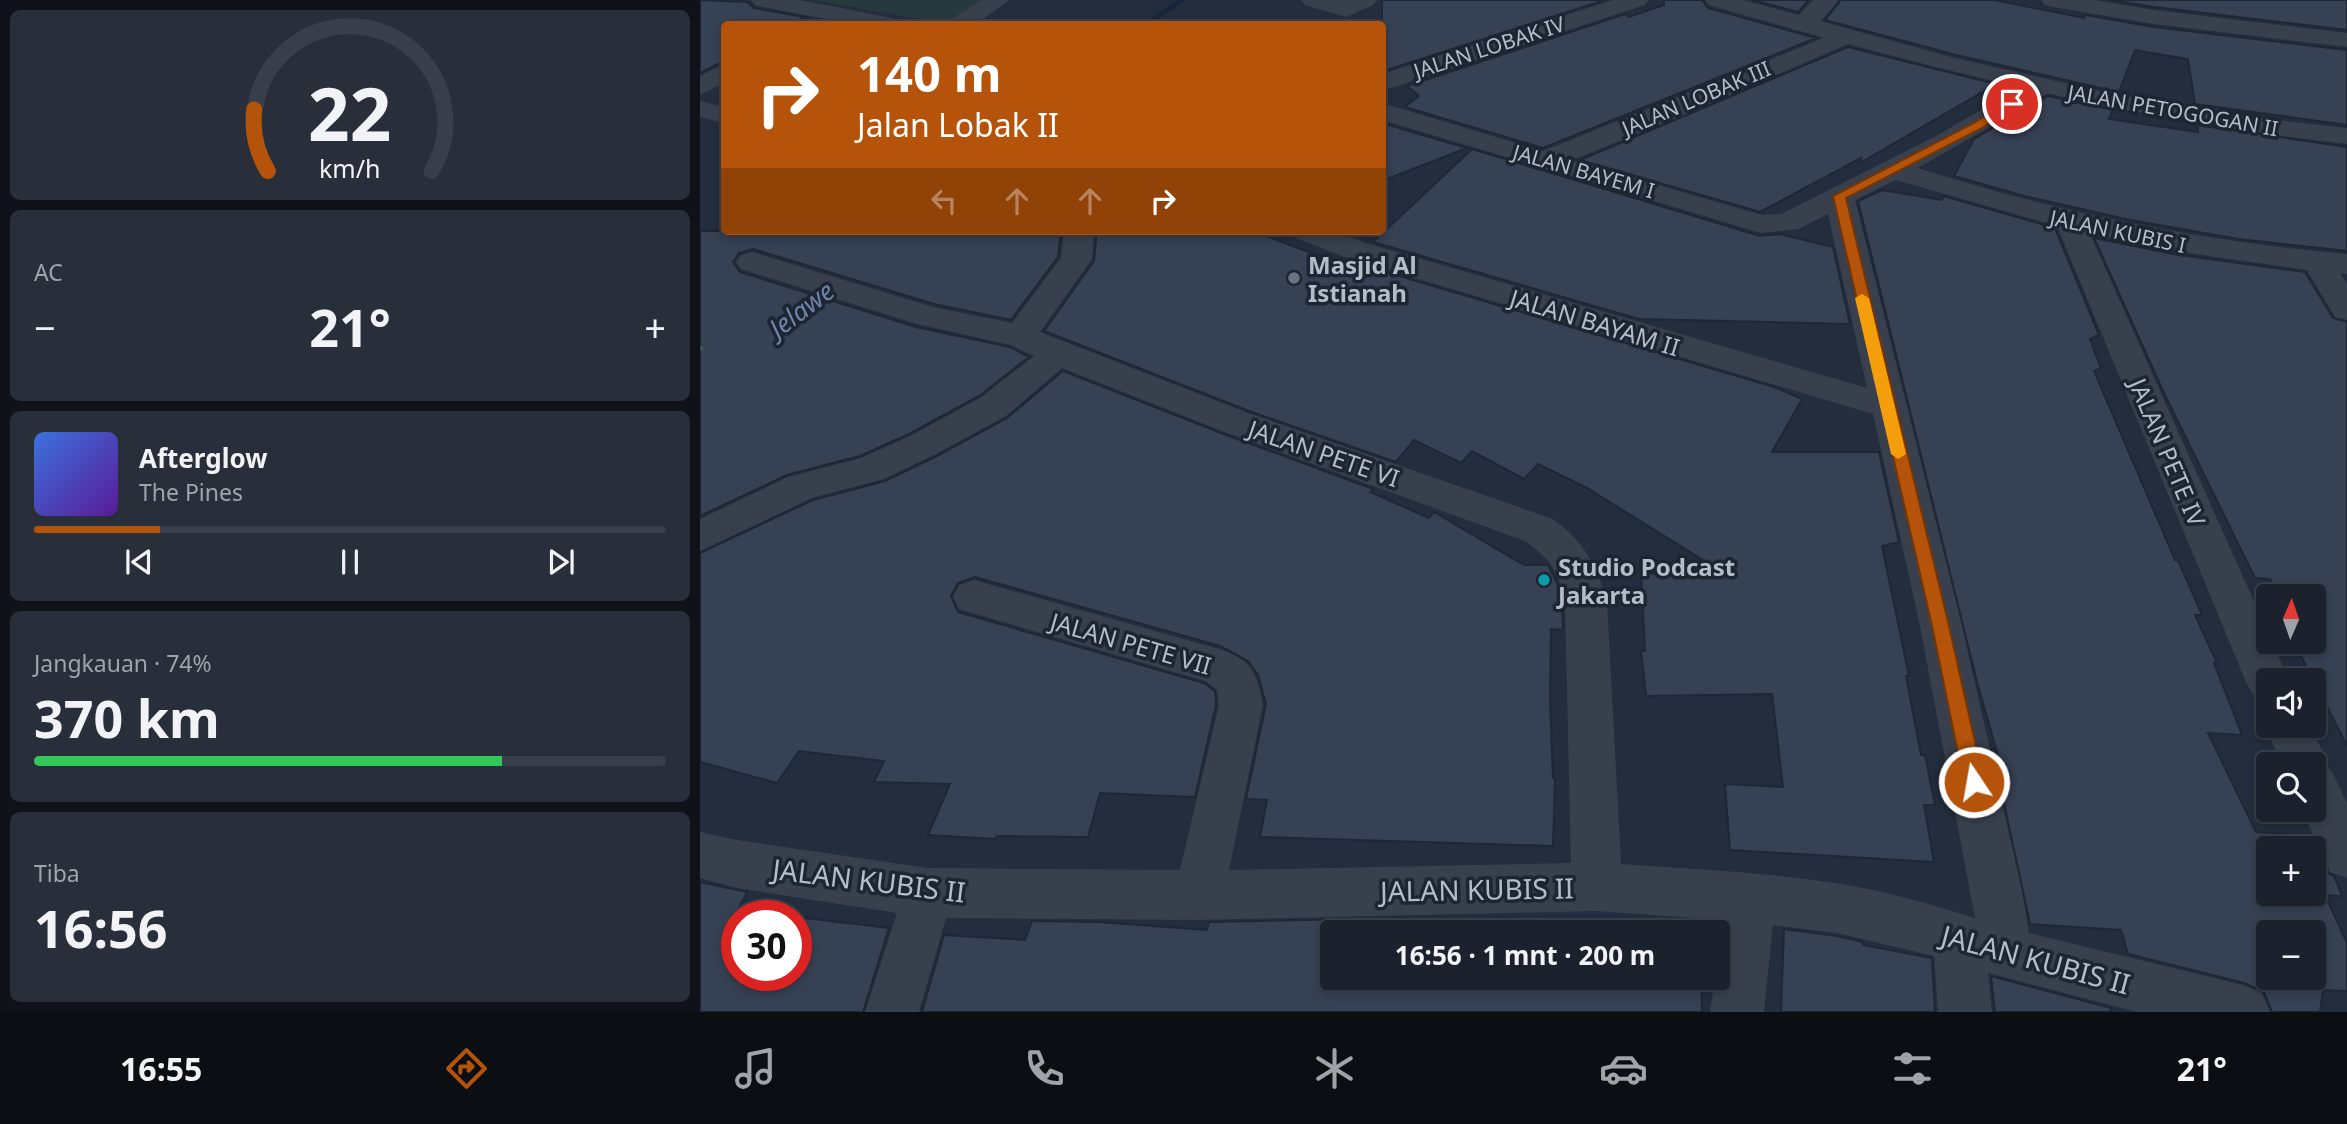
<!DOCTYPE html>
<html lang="id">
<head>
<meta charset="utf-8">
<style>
  :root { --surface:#1b222e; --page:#282f3a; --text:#f1f3f6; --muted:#a0a4aa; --line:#393f4a; --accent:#b45309 }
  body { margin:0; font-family:"Noto Sans",sans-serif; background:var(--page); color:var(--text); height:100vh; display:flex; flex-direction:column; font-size:26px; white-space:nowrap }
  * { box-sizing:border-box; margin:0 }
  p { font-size:23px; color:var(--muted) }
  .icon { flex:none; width:38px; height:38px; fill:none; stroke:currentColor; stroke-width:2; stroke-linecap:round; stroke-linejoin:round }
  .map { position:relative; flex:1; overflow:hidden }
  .side { display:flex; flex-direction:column; gap:10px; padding:10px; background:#0f1319; width:700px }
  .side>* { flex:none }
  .top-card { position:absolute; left:21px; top:21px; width:665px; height:214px; border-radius:7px; box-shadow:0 4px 10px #0003,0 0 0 2px var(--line); background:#b45309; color:#fff; overflow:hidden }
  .needle { width:46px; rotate:2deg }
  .fabs { position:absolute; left:1556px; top:584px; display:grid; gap:14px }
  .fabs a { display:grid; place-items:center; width:70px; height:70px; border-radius:7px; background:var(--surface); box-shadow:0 4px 10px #0003,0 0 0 2px var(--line); font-size:35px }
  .speed { position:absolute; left:21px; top:900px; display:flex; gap:14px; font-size:35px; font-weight:700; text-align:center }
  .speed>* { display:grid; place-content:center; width:91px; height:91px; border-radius:50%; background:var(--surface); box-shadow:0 4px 10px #0003,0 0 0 2px var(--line); line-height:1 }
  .speed .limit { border:10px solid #d22; background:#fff; color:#111 }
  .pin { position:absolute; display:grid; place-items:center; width:60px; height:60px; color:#fff; margin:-30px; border:4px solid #fff; border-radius:50%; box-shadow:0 2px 7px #0007 }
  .me { position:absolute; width:77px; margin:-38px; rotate:348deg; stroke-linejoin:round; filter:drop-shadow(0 0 5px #0008) }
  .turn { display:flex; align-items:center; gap:24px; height:147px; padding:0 21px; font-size:32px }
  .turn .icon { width:91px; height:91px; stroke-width:2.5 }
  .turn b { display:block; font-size:49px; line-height:60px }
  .lanes { display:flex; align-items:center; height:66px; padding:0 21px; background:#0003; justify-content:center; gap:35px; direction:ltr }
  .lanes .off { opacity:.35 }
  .big { font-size:52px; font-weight:700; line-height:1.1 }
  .side .card { flex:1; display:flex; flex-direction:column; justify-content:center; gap:10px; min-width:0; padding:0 24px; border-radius:10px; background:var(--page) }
  .side .dial { align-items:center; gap:0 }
  .dial svg { height:182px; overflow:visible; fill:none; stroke:var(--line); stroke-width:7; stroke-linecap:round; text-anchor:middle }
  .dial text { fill:var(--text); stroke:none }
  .song { display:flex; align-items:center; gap:21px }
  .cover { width:84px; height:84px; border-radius:10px; background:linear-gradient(135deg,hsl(220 70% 55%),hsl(270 70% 35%)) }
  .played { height:7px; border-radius:4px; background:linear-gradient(90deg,var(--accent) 20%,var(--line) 20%) }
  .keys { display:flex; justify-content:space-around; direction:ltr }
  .heat { display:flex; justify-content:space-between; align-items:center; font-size:38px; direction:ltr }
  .charge { height:10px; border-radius:5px; background:linear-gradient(90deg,#34c759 74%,var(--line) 0) }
  .trip { position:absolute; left:620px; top:920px; width:410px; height:70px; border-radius:7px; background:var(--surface); box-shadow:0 4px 10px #0003,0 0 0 2px var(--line); font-weight:700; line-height:70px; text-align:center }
  .dock { display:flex; height:112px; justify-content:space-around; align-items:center; background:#0b0e12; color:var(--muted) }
  .dock .icon { width:49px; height:49px }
  .dock .selected { color:var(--accent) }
  .dock b { font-size:32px; color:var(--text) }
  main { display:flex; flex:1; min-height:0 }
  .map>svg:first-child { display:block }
  .green { fill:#263a3e }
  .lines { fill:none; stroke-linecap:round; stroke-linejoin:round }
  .stream { fill:#17243b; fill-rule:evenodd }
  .building { fill:#364154; stroke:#1f2735; stroke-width:2; fill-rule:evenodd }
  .path { stroke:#3f5357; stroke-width:4.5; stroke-dasharray:5 5; stroke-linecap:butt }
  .minor { fill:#38404e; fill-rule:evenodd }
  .tertiary { fill:#38404e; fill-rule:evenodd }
  .route { fill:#b45309; stroke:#753606; stroke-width:2 }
  .slow { fill:#f59e0b }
  .worship-dot { fill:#6b7280; stroke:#1d2533; stroke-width:2.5 }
  .culture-dot { fill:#0f9aa8; stroke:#1d2533; stroke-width:2.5 }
  .labels { text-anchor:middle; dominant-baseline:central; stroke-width:7; stroke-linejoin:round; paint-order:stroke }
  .far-street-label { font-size:21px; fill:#b4bbc9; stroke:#1d2533 }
  .poi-label { font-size:24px; font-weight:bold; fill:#b4bbc9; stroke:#1d2533; text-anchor:start }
  .street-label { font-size:24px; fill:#b4bbc9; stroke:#1d2533 }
  .water-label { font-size:26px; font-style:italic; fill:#6d83a7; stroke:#1d2533 }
  .near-street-label { font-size:28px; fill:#b4bbc9; stroke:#1d2533 }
</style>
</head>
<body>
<main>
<section class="side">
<div class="card dial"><svg viewBox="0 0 100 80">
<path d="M14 69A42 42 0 1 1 86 69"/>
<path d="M14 69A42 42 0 0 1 8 42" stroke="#b45309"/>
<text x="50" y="56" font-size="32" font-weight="700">22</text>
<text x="50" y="72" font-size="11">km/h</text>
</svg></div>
<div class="card"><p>AC</p>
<div class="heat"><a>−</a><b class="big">21°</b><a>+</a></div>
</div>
<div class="card">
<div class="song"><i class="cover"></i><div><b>Afterglow</b><p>The Pines</p></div></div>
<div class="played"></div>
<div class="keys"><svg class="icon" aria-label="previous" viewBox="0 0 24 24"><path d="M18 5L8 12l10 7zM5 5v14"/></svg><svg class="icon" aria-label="pause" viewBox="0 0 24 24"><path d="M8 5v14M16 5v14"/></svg><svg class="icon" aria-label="next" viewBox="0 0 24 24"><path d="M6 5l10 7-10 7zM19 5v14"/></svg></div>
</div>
<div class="card"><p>Jangkauan · 74%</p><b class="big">370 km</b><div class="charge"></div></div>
<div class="card"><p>Tiba</p><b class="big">16:56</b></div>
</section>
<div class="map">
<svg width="1647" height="1012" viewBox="0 0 1647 1012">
  <rect width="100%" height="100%" fill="#242d3d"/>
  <path class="green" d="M111 0H286L250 24Z"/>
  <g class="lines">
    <path class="stream" d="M477 0H486L451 24H444Z"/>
  </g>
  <path class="building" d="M0 0 47 2 54 8 104 17 92 24H24V61L0 73Z
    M682 0H901L902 1 687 70 682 66Z
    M964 0H1002L1008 8 1116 38 843 148 705 107 719 96 707 86 925 14 929 17 964 5Z
    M1053 0H1109L1098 12Z
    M1141 0H1294L1384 18 1386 15 1454 27 1647 50V125L1495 104 1488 59 1435 50 1419 92 1409 90 1256 55 1125 20Z
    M1411 0H1647V30L1454 7Z
    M1148 47 1296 84 1160 163 1161 158 1060 212 880 160Z
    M1348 96 1413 110 1409 119 1498 132 1497 125 1647 147V251L1538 239 1430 220 1324 196 1254 176 1274 139Z
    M685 124 767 148 682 181V125Z
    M772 149 1060 236 1080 234 1133 247 1150 324 939 319 673 242Z
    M1182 190 1242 200 1244 196 1355 228 1399 335 1390 339 1401 368 1394 371 1475 560H1478L1502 615H1495L1517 663H1514L1542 735 1508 733 1556 832 1610 835 1628 873 1634 876 1642 896 1625 895 1647 943V991L1623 990 1620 1012H1572L1564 992 1544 983 1428 954 1421 930 1330 924 1296 766H1301L1277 682 1158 201ZM1568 849H1614V894H1568ZM1568 933H1614V978H1568Z
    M0 231H361L358 257 311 320 234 304 53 249 39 253 33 262 40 272 216 327 310 347 329 357 279 396 209 434 160 456 87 475 0 516Z
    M397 231H553L647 267 652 262 1074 387 1102 399 1072 452H1179L1199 542 1182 546 1209 676H1206L1221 755H1225L1235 805H1224L1234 862 1030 850 1025 784 1083 787 1072 694 946 696 941 651H945L941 573 1027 575 887 488 838 464 824 479 772 451 761 463 714 440 696 462 549 411 344 331 394 261Z
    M1394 238 1473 254 1605 272 1633 318 1647 322V746L1594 642H1614V597H1578L1570 579 1555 578 1464 393Z
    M363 371 521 433 673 489 670 492 729 518 734 512 824 565H848L857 583 862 602 863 630 851 629 850 700 853 778H855L853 846 560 837 567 800 546 799 566 704 558 675 548 661 520 646 275 577 258 583 251 596 258 612 504 683 515 691 516 705 495 797 400 793 388 837 297 836 295 839 228 835 250 784 174 782 184 761 99 751 77 783 0 762V553L113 500 185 481 237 456 307 418Z
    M0 882 47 892 38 910 82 915H37V975H96V917L189 928 163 1012H0Z
    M705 918V922L820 926V921L895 927V933H632V978H1001L1002 1012H222L244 935 325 940 332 921 398 922 507 930 509 922Z
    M1084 929 1137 936 1163 942V945L1232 958 1235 1012H1081Z
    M1291 976 1411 1008 1410 1012H1295Z"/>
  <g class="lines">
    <path class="path" d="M0 347 8 353"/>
    <path class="minor" d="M51 0H100L187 17 196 19 199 24H153L63 7 55 5Z
      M281 0H309L276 24H249L252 19Z
      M601 0H677L673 5 646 17 605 5Z
      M913 0H949L945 5 682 91V74Z
      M1113 0H1138C1127 15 1113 35 1093 30L1090 25Z
      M1341 0H1395L1454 10 1647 33V47L1454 24 1353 7 1345 5Z
      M1146 29 1155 31 1158 36 1155 41 982 116 872 160 1062 215 1081 214 1238 135 1332 80 1341 78 1350 80 1354 86 1350 92 1218 168C1358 213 1500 241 1647 254V274L1640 273 1647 284V320L1635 317 1607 270 1474 251 1390 234 1568 633V642H1572L1589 681H1568V701L1553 695 1546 682 1357 226 1196 180 1155 200 1262 626 1322 891 1329 933 1543 985 1562 993 1570 1012H1437L1288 973 1292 1012H1238L1234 956 1137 933 1073 925 1064 1012H1010L1023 920 897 911 499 920 246 918 219 1012H165L197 913 37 888 0 878V832L37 840 228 868 480 870 519 705 517 690 505 681 259 609 253 597 259 585 274 580 519 649C552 660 557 672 563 705L529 870 871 863 865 602C858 570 851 560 825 541L522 431 362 368 306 416 236 454 184 479 112 498 0 551V519L88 477 161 458 210 436 280 398 334 356 311 345 217 324 41 269 36 262 41 255 52 252 233 307 312 323 361 258 364 231H394L392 259 340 332 548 413 853 519C884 541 897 566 907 602L921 864C992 869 1064 872 1135 883 1183 890 1229 904 1275 918L1220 626 1173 414 644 257 594 237 590 231H633L666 243 1167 388 1128 214 1098 229 1061 233 682 120V103L843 151Z
      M24 64V83L0 95V76Z
      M0 101 24 107V123L0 117Z
      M1568 721V726H1611L1628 765 1627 768 1631 770 1647 803V878L1630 872 1602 810H1614V765H1582L1565 726Z"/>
    <path class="tertiary" d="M1005 0H1043L1255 58 1408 93 1567 119 1647 128V144C1429 120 1219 66 1009 5Z"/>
  </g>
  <path class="route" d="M1309 102 1318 104 1282 128 1146 198 1249 626 1284 782 1281 788 1274 790 1267 788 1264 782 1232 626 1133 196 1274 123Z"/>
  <path class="slow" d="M1162 294 1169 298 1206 454 1198 459 1191 454 1155 298Z"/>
  <circle class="worship-dot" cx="594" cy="278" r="7"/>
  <circle class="culture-dot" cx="844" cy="580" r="7"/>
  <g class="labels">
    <g class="far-street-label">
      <text transform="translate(789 47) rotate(-18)">JALAN LOBAK IV</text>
      <text transform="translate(996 98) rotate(-23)">JALAN LOBAK III</text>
      <text transform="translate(1473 110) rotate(10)">JALAN PETOGOGAN II</text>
      <text transform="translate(884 171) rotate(16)">JALAN BAYEM I</text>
      <text transform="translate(1418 231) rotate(12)">JALAN KUBIS I</text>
    </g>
    <g class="poi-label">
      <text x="608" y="264">Masjid Al<tspan x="608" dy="28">Istianah</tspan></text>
      <text x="858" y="566">Studio Podcast<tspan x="858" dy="28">Jakarta</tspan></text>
    </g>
    <g class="street-label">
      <text transform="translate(895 322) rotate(17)">JALAN BAYAM II</text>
      <text transform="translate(1468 452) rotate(67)">JALAN PETE IV</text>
      <text transform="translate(624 453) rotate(19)">JALAN PETE VI</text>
      <text transform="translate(431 643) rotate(16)">JALAN PETE VII</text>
    </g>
    <g class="water-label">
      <text transform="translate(101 309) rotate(-37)">Jelawe</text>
    </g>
    <g class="near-street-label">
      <text transform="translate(169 880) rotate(7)">JALAN KUBIS II</text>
      <text transform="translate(777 889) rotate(-1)">JALAN KUBIS II</text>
      <text transform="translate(1336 959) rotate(15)">JALAN KUBIS II</text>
    </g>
  </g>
</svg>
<div class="fabs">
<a><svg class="needle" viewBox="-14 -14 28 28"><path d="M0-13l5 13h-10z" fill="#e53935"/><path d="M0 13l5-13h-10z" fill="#a0a4aa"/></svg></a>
<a><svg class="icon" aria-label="sound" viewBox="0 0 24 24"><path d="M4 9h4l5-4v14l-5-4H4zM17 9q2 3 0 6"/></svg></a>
<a><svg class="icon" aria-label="search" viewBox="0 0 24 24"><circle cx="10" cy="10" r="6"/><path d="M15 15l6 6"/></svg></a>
<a>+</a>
<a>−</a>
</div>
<div class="speed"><div class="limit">30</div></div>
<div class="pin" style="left:1312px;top:104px;background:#d93025"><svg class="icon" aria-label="arrive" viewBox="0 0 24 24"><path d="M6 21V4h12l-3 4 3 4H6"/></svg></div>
<svg class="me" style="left:1274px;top:782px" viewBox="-20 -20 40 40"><circle r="17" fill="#b45309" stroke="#fff" stroke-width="3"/><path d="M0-11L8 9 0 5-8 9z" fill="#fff"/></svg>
<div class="trip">16:56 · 1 mnt · 200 m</div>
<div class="top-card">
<div class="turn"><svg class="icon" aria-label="right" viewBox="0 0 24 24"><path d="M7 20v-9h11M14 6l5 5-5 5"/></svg><div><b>140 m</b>Jalan Lobak II</div></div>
<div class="lanes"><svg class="icon off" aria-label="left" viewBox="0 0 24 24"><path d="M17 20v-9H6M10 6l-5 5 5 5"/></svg><svg class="icon off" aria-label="ahead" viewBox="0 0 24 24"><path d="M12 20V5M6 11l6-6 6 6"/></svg><svg class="icon off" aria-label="ahead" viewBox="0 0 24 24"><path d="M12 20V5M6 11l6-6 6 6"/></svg><svg class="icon" aria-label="right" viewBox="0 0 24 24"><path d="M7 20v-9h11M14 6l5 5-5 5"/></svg></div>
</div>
</div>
</main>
<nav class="dock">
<b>16:55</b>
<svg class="icon selected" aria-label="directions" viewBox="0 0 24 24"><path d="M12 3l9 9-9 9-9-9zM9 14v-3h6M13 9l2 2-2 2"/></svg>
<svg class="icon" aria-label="music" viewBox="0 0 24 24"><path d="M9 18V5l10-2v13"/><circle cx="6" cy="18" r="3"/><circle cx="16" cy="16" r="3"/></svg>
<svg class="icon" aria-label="phone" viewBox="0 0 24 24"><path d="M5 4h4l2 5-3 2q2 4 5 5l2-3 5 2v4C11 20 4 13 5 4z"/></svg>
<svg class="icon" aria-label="climate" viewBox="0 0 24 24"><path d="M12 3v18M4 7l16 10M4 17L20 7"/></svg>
<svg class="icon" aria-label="car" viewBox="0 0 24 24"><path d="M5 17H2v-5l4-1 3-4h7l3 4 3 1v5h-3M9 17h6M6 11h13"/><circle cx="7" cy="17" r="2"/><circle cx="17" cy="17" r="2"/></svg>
<svg class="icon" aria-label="filters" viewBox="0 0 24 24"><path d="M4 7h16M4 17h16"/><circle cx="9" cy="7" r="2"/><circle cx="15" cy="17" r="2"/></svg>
<b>21°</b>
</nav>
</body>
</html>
